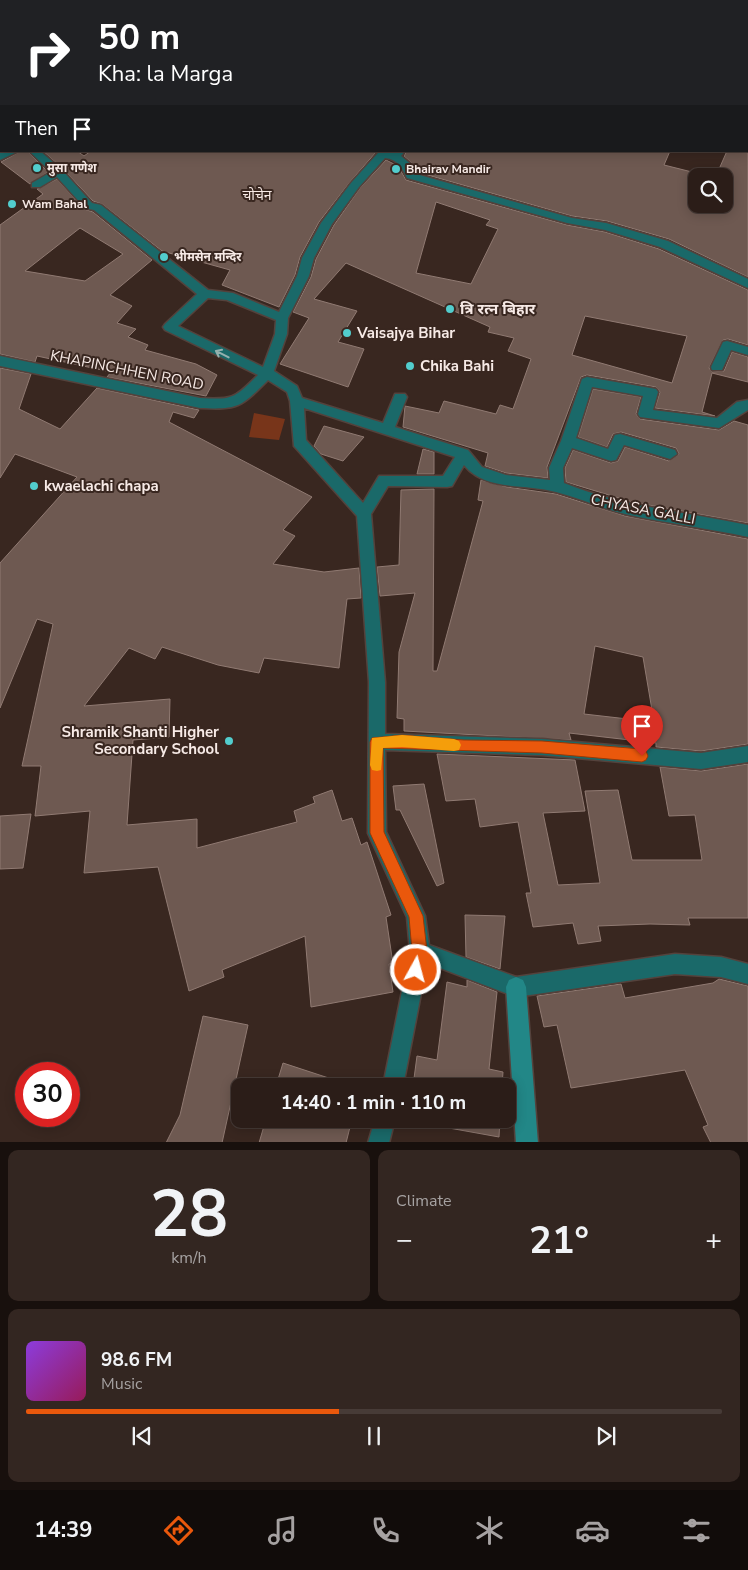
<!DOCTYPE html>
<html lang="en">
<head>
<meta charset="utf-8">
<style>
  :root { --surface:#2b1d18; --page:#332621; --text:#f1f3f6; --muted:#a6a2a2; --line:#473b37; --accent:#ea580c }
  body { margin:0; font-family:"Nunito Sans","Noto Sans Devanagari",sans-serif; background:var(--page); color:var(--text); height:100vh; display:flex; flex-direction:column; font-size:19px; white-space:nowrap }
  * { box-sizing:border-box; margin:0 }
  p { font-size:16px; color:var(--muted) }
  .icon { flex:none; width:28px; height:28px; fill:none; stroke:currentColor; stroke-width:2; stroke-linecap:round; stroke-linejoin:round }
  .map { position:relative; height:1142px; overflow:hidden }
  .side { display:flex; flex-direction:column; gap:8px; padding:8px; background:#18100d; flex:1 }
  .side>* { flex:none }
  .banner { position:absolute; left:0px; top:0px; width:749px; height:152px; box-shadow:0 2px 12px #0003,0 0 0 1px var(--line); background:#202124; color:#fff; overflow:hidden }
  .controls { position:absolute; left:688px; top:168px; display:grid; gap:10px }
  .controls a { display:grid; place-items:center; width:45px; height:45px; border-radius:10px; background:var(--surface); box-shadow:0 2px 12px #0003,0 0 0 1px var(--line); font-size:25px }
  .speed { position:absolute; left:15px; top:1062px; display:flex; gap:10px; font-size:25px; font-weight:700; text-align:center }
  .speed>* { display:grid; place-content:center; width:65px; height:65px; border-radius:50%; background:var(--surface); box-shadow:0 2px 12px #0003,0 0 0 1px var(--line); line-height:1 }
  .speed .limit { border:8px solid #d22; background:#fff; color:#111 }
  .pin { position:absolute; display:grid; place-items:center; width:42px; height:42px; color:#fff; margin:-51px -21px; border-radius:50% 50% 50% 0; rotate:-45deg; box-shadow:0 0 5px #0007 }
  .pin .icon { rotate:45deg }
  .me { position:absolute; width:55px; margin:-28px; rotate:7deg; stroke-linejoin:round; filter:drop-shadow(0 0 4px #0008) }
  .turn { display:flex; align-items:center; gap:18px; height:105px; padding:0 15px; font-size:22px }
  .turn .icon { width:65px; height:65px; stroke-width:2.5 }
  .turn b { display:block; font-size:35px; line-height:42px }
  .then { display:flex; align-items:center; height:48px; padding:0 15px; background:#0003; gap:10px; font-size:19px }
  .big { font-size:38px; font-weight:700; line-height:1.1 }
  .side .widget { flex:1; display:flex; flex-direction:column; justify-content:center; gap:8px; min-width:0; padding:0 18px; border-radius:10px; background:var(--page) }
  .side .dial { align-items:center; gap:0 }
  .dial b { font-size:65px; line-height:1 }
  .song { display:flex; align-items:center; gap:15px }
  .cover { width:60px; height:60px; border-radius:8px; background:linear-gradient(135deg,hsl(270 70% 55%),hsl(330 70% 35%)) }
  .played { height:5px; border-radius:2px; background:linear-gradient(90deg,var(--accent) 45%,var(--line) 45%) }
  .keys { display:flex; justify-content:space-around; direction:ltr }
  .heat { display:flex; justify-content:space-between; align-items:center; font-size:28px; direction:ltr }
  .side .tiles { flex:1; display:grid; gap:8px; grid-template-columns:1fr 1fr }
  .widget:last-child { grid-column:span 2 }
  .trip { position:absolute; left:231px; top:1078px; width:285px; height:50px; border-radius:10px; background:var(--surface); box-shadow:0 2px 12px #0003,0 0 0 1px var(--line); font-weight:700; line-height:50px; text-align:center }
  .tab-bar { display:flex; height:80px; justify-content:space-around; align-items:center; background:#110c0a; color:var(--muted) }
  .tab-bar .icon { width:35px; height:35px }
  .tab-bar .on { color:var(--accent) }
  .tab-bar b { font-size:22px; color:var(--text) }
  .map>svg:first-child { display:block }
  .green { fill:#78351a }
  .building { fill:#6e5951; stroke:#907a72; fill-rule:evenodd }
  .lines { fill:none; stroke-linecap:round; stroke-linejoin:round }
  .street-casing { stroke:#54423c; stroke-width:3 }
  .secondary-casing { stroke:#54423c; stroke-width:3 }
  .street { fill:#1a6969; fill-rule:evenodd }
  .secondary { fill:#228787; fill-rule:evenodd }
  .oneway { stroke:#94b0ae }
  .route { fill:#ea580c; stroke:#983908 }
  .slow { fill:#f59e0b }
  .poi-dot { fill:#52cdcd; stroke:#392720; stroke-width:2 }
  .labels { text-anchor:middle; dominant-baseline:central; stroke-width:4; stroke-linejoin:round; paint-order:stroke }
  .far-poi-label { font-size:12px; font-weight:bold; fill:#f7eae6; stroke:#392720; text-anchor:start }
  .far-neighbourhood-label { font-size:14px; fill:#f7eae6; stroke:#392720 }
  .poi-label { font-size:15px; font-weight:bold; fill:#f7eae6; stroke:#392720; text-anchor:start }
  .street-label { font-size:15px; fill:#f7eae6; stroke:#392720 }
</style>
</head>
<body>
<div class="map">
<svg width="748" height="1143" viewBox="0 0 748 1143">
  <rect width="100%" height="100%" fill="#392720"/>
  <path class="green" d="M254 413 285 419 279 440 249 437Z"/>
  <path class="building" d="M21 151H27L48 172 30 184 1 162Z
    M43 151H77L84 156 91 151H377L350 182 319 222 300 257 295 275 279 307 222 285 230 270 162 251 102 204 93 201 63 169Z
    M407 151H670L664 165 708 176H696V204H724V176H716L727 151H748V277L669 239 607 221 572 216 417 172 414 165 404 156Z
    M386 160 398 166 406 180 567 225 605 232 659 249 748 290V345L728 339 723 340 709 368 712 372 724 371 732 352 748 357V382L712 373 702 412 715 416 655 408 660 392 656 387 587 375 581 377 547 467 548 478 506 473 485 466 488 453 403 427 405 406 439 413 444 401 496 414 500 405 513 409 531 359 508 351 514 338 488 332 490 327 346 263 314 299 357 311 338 342 364 349 348 387 280 364 309 318 293 312 311 277 316 259 334 225 360 188ZM436 202 490 220 486 225 498 229 471 284 416 273ZM585 316 687 336 672 383 572 355Z
    M57 179 84 209 93 212 152 260 110 295 132 306 117 323 136 329 128 337 148 345 145 350 196 364 217 375 206 396 107 377 111 372 37 356 35 362 0 354V225L43 194 37 189ZM80 228 123 254 85 281 25 271Z
    M0 368 31 374 19 409 60 429 97 388 199 410 194 418 173 412 169 422 312 497 283 530 295 536 273 564 324 572 359 568 361 598 347 599 339 668 264 658 259 673 218 665 162 647 155 659 129 648 84 706 170 699 169 737 133 740 127 825 197 819V848L297 822 294 811 315 803 313 797 332 790 342 821 352 818 361 845 367 842 391 915 386 917 393 964H389L393 992 311 1007 305 936 222 970 224 977 189 991 158 867 84 873 90 811 35 816 41 766H22L53 624 37 619 0 708V563L77 477 15 454 0 478Z
    M593 389 641 397 636 414 640 419 719 430 734 421 748 425V523L632 502 566 482 565 468 573 450 611 463 618 461 625 447 669 461 679 454 676 448 621 432 613 434 607 447 578 437Z
    M324 426 364 437 343 461 321 454 314 446Z
    M423 449 434 452V474H417Z
    M481 480 507 487 556 494 625 516 748 539V744L701 751 656 747V743L569 733 571 740 404 731V719L397 718 399 652 415 593 380 596 377 567 399 565 401 490 434 489 433 671H437L483 501 478 500ZM595 646 643 657 654 722 584 714Z
    M437 754 575 760 585 811 543 813 558 885 600 883 585 791 618 790 632 860H702L695 815 669 816 660 767 701 771 748 764V918H688L690 925 650 924 598 926 601 941 578 944 573 923 533 927 526 893H531L518 822 480 827 475 799 446 801Z
    M424 784 444 883 437 886 400 810H396L393 786Z
    M31 814 23 868 0 869V816Z
    M465 915 505 916 500 969 466 957Z
    M719 979 748 986V1143H711L703 1127 708 1125 685 1070 571 1088 557 1025 544 1027 537 996 621 984 625 998 713 983Z
    M467 980 497 992 489 1069 503 1072 502 1086H413L417 1056 437 1060 447 982 467 987Z
    M203 1016 248 1025 222 1143H166L180 1115Z
    M283 1063 353 1086H276Z
    M266 1119H352L346 1143H259Z
    M410 1119H500L499 1137 410 1121Z"/>
  <g class="lines">
    <defs>
      <path id="street" d="M5 151H19L0 160V153Z
        M29 151H40L62 170 92 203 101 205 208 290 233 293 279 312 297 276 302 258 321 223 351 183 378 153 382 152 405 151 401 156 413 166 416 174 572 218 606 223 668 241 748 279V288L660 247 605 230 567 223 407 178C402 168 398 159 385 158L359 187 332 224 314 258 309 276 288 318 287 334 274 371 297 386 302 398 383 423 395 394H405L407 397 395 427 468 450 482 467 506 475 550 480 549 468 561 441 582 379 587 377 656 389 658 392 653 410 717 418 737 402 748 400V410L719 428 640 417 638 414 643 396 592 387 576 438 608 449 615 435 620 434 675 450 677 454 670 459 624 445 616 460 611 461 572 448 563 468 564 483C623 507 686 512 748 525V537C707 528 665 523 625 514 601 508 579 498 556 492 526 483 486 492 464 465L452 486 447 487 388 486 371 514 385 682V734L542 739 701 753 748 746V762L701 769 542 755 385 750 386 832 425 916 429 945 516 977 675 954 721 957 748 964V984L721 977 675 974 516 997 427 963 403 1086H383L410 951 407 917 368 833 369 682 357 516 294 446 290 401 287 392 268 380C241 407 239 410 200 408L0 366V356L200 398C234 400 234 398 258 375L165 330 163 327 165 324 197 294 94 210 85 208 57 177 40 187H32V183L51 172ZM208 298 227 300 276 320 275 334 263 367 178 326ZM304 408 455 457 443 476H379L363 503 306 440Z
        M727 341 748 347V355L731 350 722 370H712L711 367 723 342Z
        M375 1119H395L389 1143H368Z"/>
      <path id="secondary" d="M370 0H383V1H370Z
        M516 977 523 980 526 987 538 1143H516L506 987 509 980Z"/>
    </defs>
    <use href="#street" class="street-casing"/>
    <use href="#secondary" class="secondary-casing"/>
    <use href="#street" class="street"/>
    <use href="#secondary" class="secondary"/>
  </g>
  <defs><path id="oneway-shaft" d="M-6 0H5M1.5-3L5.5 0L1.5 3" fill="none" stroke-width="1.6" stroke-linecap="round" stroke-linejoin="round" transform="scale(1.25)"/></defs>
  <use class="oneway" href="#oneway-shaft" transform="translate(222 354) rotate(-153)"/>
  <path class="route" d="M402 735 464 740 542 741 642 749 646 751 648 756 646 760 642 762 542 753 383 748 384 832 423 916 427 951 421 975 416 977 411 975 409 970 412 951 409 917 370 833V742L372 738Z"/>
  <path class="slow" d="M402 735 454 739 459 741 461 745 459 750 454 751 402 747 383 748 381 770 377 771 372 770 370 765 372 738Z"/>
  <g class="poi-dot">
    <circle cx="37" cy="168" r="5"/>
    <circle cx="396" cy="169" r="5"/>
    <circle cx="12" cy="204" r="5"/>
    <circle cx="164" cy="257" r="5"/>
    <circle cx="450" cy="309" r="5"/>
    <circle cx="347" cy="333" r="5"/>
    <circle cx="410" cy="366" r="5"/>
    <circle cx="34" cy="486" r="5"/>
    <circle cx="229" cy="741" r="5"/>
  </g>
  <g class="labels">
    <g class="far-poi-label">
      <text x="47" y="168">मुसा गणेश</text>
      <text x="406" y="169">Bhairav Mandir</text>
      <text x="22" y="204">Wam Bahal</text>
      <text x="174" y="257">भीमसेन मन्दिर</text>
    </g>
    <g class="far-neighbourhood-label">
      <text x="257" y="195">चोचेन</text>
    </g>
    <g class="poi-label">
      <text x="460" y="309">त्रि रत्न बिहार</text>
      <text x="357" y="333">Vaisajya Bihar</text>
      <text x="420" y="366">Chika Bahi</text>
      <text x="44" y="486">kwaelachi chapa</text>
      <text x="219" y="732" text-anchor="end">Shramik Shanti Higher<tspan x="219" dy="17">Secondary School</tspan></text>
    </g>
    <g class="street-label">
      <text transform="translate(127 370) rotate(11)">KHAPINCHHEN ROAD</text>
      <text transform="translate(643 509) rotate(11)">CHYASA GALLI</text>
    </g>
  </g>
</svg>
<div class="controls">
<a><svg class="icon" aria-label="search" viewBox="0 0 24 24"><circle cx="10" cy="10" r="6"/><path d="M15 15l6 6"/></svg></a>
</div>
<div class="speed"><div class="limit">30</div></div>
<div class="pin" style="left:642px;top:756px;background:#d93025"><svg class="icon" aria-label="arrive" viewBox="0 0 24 24"><path d="M6 21V4h12l-3 4 3 4H6"/></svg></div>
<svg class="me" style="left:416px;top:970px" viewBox="-20 -20 40 40"><circle r="17" fill="#ea580c" stroke="#fff" stroke-width="3"/><path d="M0-11L8 9 0 5-8 9z" fill="#fff"/></svg>
<div class="trip">14:40 · 1 min · 110 m</div>
<div class="banner">
<div class="turn"><svg class="icon" aria-label="right" viewBox="0 0 24 24"><path d="M7 20v-9h11M14 6l5 5-5 5"/></svg><div><b>50 m</b>Kha: la Marga</div></div>
<div class="then">Then<svg class="icon" aria-label="arrive" viewBox="0 0 24 24"><path d="M6 21V4h12l-3 4 3 4H6"/></svg></div>
</div>
</div>
<section class="side">
<div class="tiles">
<div class="widget dial"><b>28</b><p>km/h</p></div>
<div class="widget"><p>Climate</p>
<div class="heat"><a>−</a><b class="big">21°</b><a>+</a></div>
</div>
<div class="widget">
<div class="song"><i class="cover"></i><div><b>98.6 FM</b><p>Music</p></div></div>
<div class="played"></div>
<div class="keys"><svg class="icon" aria-label="previous" viewBox="0 0 24 24"><path d="M18 5L8 12l10 7zM5 5v14"/></svg><svg class="icon" aria-label="pause" viewBox="0 0 24 24"><path d="M8 5v14M16 5v14"/></svg><svg class="icon" aria-label="next" viewBox="0 0 24 24"><path d="M6 5l10 7-10 7zM19 5v14"/></svg></div>
</div>
</div>
</section>
<nav class="tab-bar">
<b>14:39</b>
<svg class="icon on" aria-label="directions" viewBox="0 0 24 24"><path d="M12 3l9 9-9 9-9-9zM9 14v-3h6M13 9l2 2-2 2"/></svg>
<svg class="icon" aria-label="music" viewBox="0 0 24 24"><path d="M9 18V5l10-2v13"/><circle cx="6" cy="18" r="3"/><circle cx="16" cy="16" r="3"/></svg>
<svg class="icon" aria-label="phone" viewBox="0 0 24 24"><path d="M5 4h4l2 5-3 2q2 4 5 5l2-3 5 2v4C11 20 4 13 5 4z"/></svg>
<svg class="icon" aria-label="climate" viewBox="0 0 24 24"><path d="M12 3v18M4 7l16 10M4 17L20 7"/></svg>
<svg class="icon" aria-label="car" viewBox="0 0 24 24"><path d="M5 17H2v-5l4-1 3-4h7l3 4 3 1v5h-3M9 17h6M6 11h13"/><circle cx="7" cy="17" r="2"/><circle cx="17" cy="17" r="2"/></svg>
<svg class="icon" aria-label="filters" viewBox="0 0 24 24"><path d="M4 7h16M4 17h16"/><circle cx="9" cy="7" r="2"/><circle cx="15" cy="17" r="2"/></svg>
</nav>
</body>
</html>
